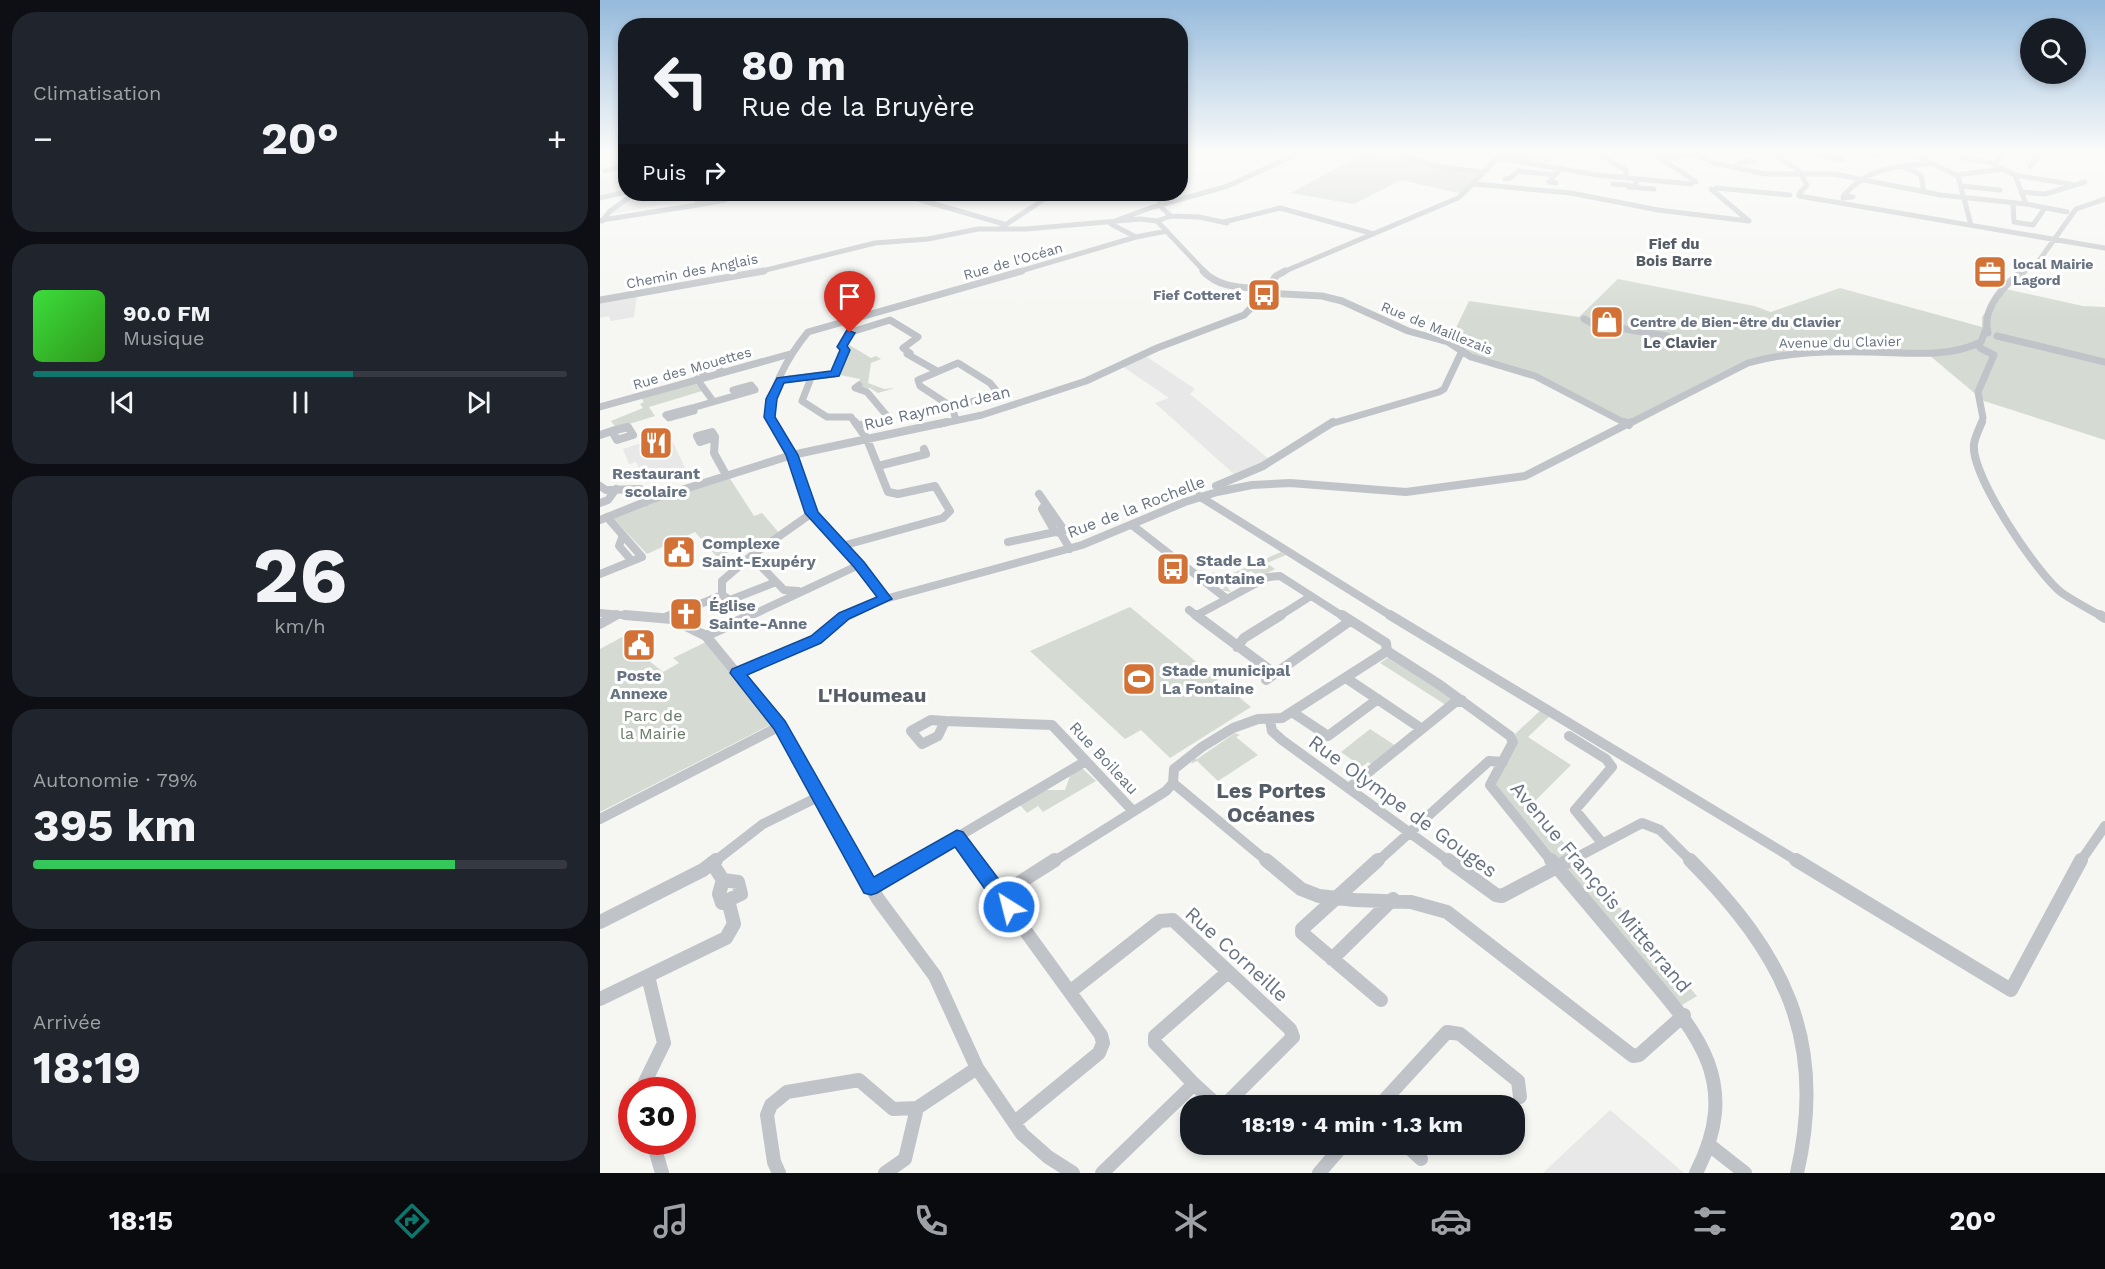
<!DOCTYPE html>
<html lang="fr">
<head>
<meta charset="utf-8">
<style>
  :root { --surface:#171b24; --page:#20242c; --text:#f1f3f6; --muted:#9ea1a6; --line:#363941; --accent:#0f766e }
  body { margin:0; font-family:"Work Sans",sans-serif; background:var(--page); color:var(--text); height:100vh; display:flex; flex-direction:column; font-size:22px; white-space:nowrap }
  * { box-sizing:border-box; margin:0 }
  p { font-size:20px; color:var(--muted) }
  .icon { flex:none; width:33px; height:33px; fill:none; stroke:currentColor; stroke-width:2; stroke-linecap:round; stroke-linejoin:round }
  .map { position:relative; flex:1; overflow:hidden }
  .side { display:flex; flex-direction:column; gap:12px; padding:12px; background:#0d0f14; width:600px }
  .side>* { flex:none }
  .guide { position:absolute; left:18px; top:18px; width:570px; height:183px; border-radius:24px; box-shadow:0 3px 9px #0003; background:#171b24; color:var(--text); overflow:hidden }
  .fabs { position:absolute; left:1420px; top:18px; display:grid; gap:12px }
  .fabs a { display:grid; place-items:center; width:66px; height:66px; border-radius:50%; background:var(--surface); box-shadow:0 3px 9px #0003; font-size:30px }
  .speed { position:absolute; left:18px; top:1077px; display:flex; gap:12px; font-size:30px; font-weight:700; text-align:center }
  .speed>* { display:grid; place-content:center; width:78px; height:78px; border-radius:50%; background:var(--surface); box-shadow:0 3px 9px #0003; line-height:1 }
  .speed .limit { border:9px solid #d22; background:#fff; color:#111 }
  .pin { position:absolute; display:grid; place-items:center; width:51px; height:51px; color:#fff; margin:-62px -26px; border-radius:50% 50% 50% 0; rotate:-45deg; box-shadow:0 0 6px #0007 }
  .pin .icon { rotate:45deg }
  .me { position:absolute; width:66px; margin:-33px; rotate:324deg; stroke-linejoin:round; filter:drop-shadow(0 0 4px #0008) }
  .turn { display:flex; align-items:center; gap:21px; height:126px; padding:0 24px; font-size:27px }
  .turn .icon { width:78px; height:78px; stroke-width:2.5 }
  .turn b { display:block; font-size:42px; line-height:51px }
  .then { display:flex; align-items:center; height:57px; padding:0 24px; background:#0003; gap:12px; font-size:22px }
  .big { font-size:45px; font-weight:700; line-height:1.1 }
  .side .card { flex:1; display:flex; flex-direction:column; justify-content:center; gap:9px; min-width:0; padding:0 21px; border-radius:24px; background:var(--page) }
  .side .dial { align-items:center; gap:0 }
  .dial b { font-size:78px; line-height:1 }
  .song { display:flex; align-items:center; gap:18px }
  .cover { width:72px; height:72px; border-radius:9px; background:linear-gradient(135deg,hsl(120 70% 55%),hsl(110 70% 35%)) }
  .played { height:6px; border-radius:3px; background:linear-gradient(90deg,var(--accent) 60%,var(--line) 60%) }
  .keys { display:flex; justify-content:space-around; direction:ltr }
  .heat { display:flex; justify-content:space-between; align-items:center; font-size:33px; direction:ltr }
  .charge { height:9px; border-radius:4px; background:linear-gradient(90deg,#34c759 79%,var(--line) 0) }
  .trip { position:absolute; left:580px; top:1095px; width:345px; height:60px; border-radius:24px; background:var(--surface); box-shadow:0 3px 9px #0003; font-weight:700; line-height:60px; text-align:center }
  .menu { display:flex; height:96px; justify-content:space-around; align-items:center; background:#090b0e; color:var(--muted) }
  .menu .icon { width:42px; height:42px }
  .menu .selected { color:var(--accent) }
  .menu b { font-size:27px; color:var(--text) }
  main { display:flex; flex:1; min-height:0 }
  .map>svg:first-child { display:block }
  .built { fill:#e7e8e7 }
  .green { fill:#d5dbd3 }
  .lines { fill:none; stroke-linecap:round; stroke-linejoin:round }
  .minor-far4 { stroke:#c0c3c7; stroke-width:5 }
  .minor-far3 { stroke:#c0c3c7; stroke-width:7 }
  .minor-far2 { stroke:#c0c3c7; stroke-width:8 }
  .minor-far1 { stroke:#c0c3c7; stroke-width:10 }
  .minor { stroke:#c0c3c7; stroke-width:14 }
  .route { fill:#1a73e8; stroke:#114b97; stroke-width:1.5 }
  .labels { text-anchor:middle; dominant-baseline:central; stroke-width:6; stroke-linejoin:round; paint-order:stroke }
  .far-street-label { font-size:14px; fill:#687382; stroke:#fff }
  .far-poi-label { font-size:14px; font-weight:bold; fill:#687382; stroke:#fff; text-anchor:start }
  .far-neighbourhood-label { font-size:15px; font-weight:bold; fill:#555d67; stroke:#fff }
  .street-label { font-size:16px; fill:#687382; stroke:#fff }
  .poi-label { font-size:16px; font-weight:bold; fill:#687382; stroke:#fff; text-anchor:start }
  .park-label { font-size:16px; fill:#677966; stroke:#fff }
  .quarter-label { font-size:20px; font-weight:bold; fill:#555d67; stroke:#fff }
  .near-street-label { font-size:20px; fill:#687382; stroke:#fff }
  .near-neighbourhood-label { font-size:21px; font-weight:bold; fill:#555d67; stroke:#fff }
</style>
</head>
<body>
<main>
<section class="side">
<div class="card"><p>Climatisation</p>
<div class="heat"><a>−</a><b class="big">20°</b><a>+</a></div>
</div>
<div class="card">
<div class="song"><i class="cover"></i><div><b>90.0 FM</b><p>Musique</p></div></div>
<div class="played"></div>
<div class="keys"><svg class="icon" aria-label="previous" viewBox="0 0 24 24"><path d="M18 5L8 12l10 7zM5 5v14"/></svg><svg class="icon" aria-label="pause" viewBox="0 0 24 24"><path d="M8 5v14M16 5v14"/></svg><svg class="icon" aria-label="next" viewBox="0 0 24 24"><path d="M6 5l10 7-10 7zM19 5v14"/></svg></div>
</div>
<div class="card dial"><b>26</b><p>km/h</p></div>
<div class="card"><p>Autonomie · 79%</p><b class="big">395 km</b><div class="charge"></div></div>
<div class="card"><p>Arrivée</p><b class="big">18:19</b></div>
</section>
<div class="map">
<svg width="1505" height="1173" viewBox="0 0 1505 1173">
  <rect width="100%" height="100%" fill="#f6f6f3"/>
  <path class="built" d="M25 172 26 194H74L79 201 2 216 26 196 25 192 0 197V177Z
    M37 295 34 317 11 321 9 316 0 318V301Z
    M544 355 595 389 590 394 669 459 634 474 555 403 569 398 522 366Z
    M69 434 86 470 47 483 36 462 29 464 23 449Z
    M1010 1110 1084 1173H943Z"/>
  <path class="green" d="M766 152 792 155 818 164 880 172 863 194 801 180 754 204 691 193Z
    M904 152H969L947 163 898 158Z
    M1018 279 1154 306 1171 312 1240 288 1382 327V317L1401 288 1483 306 1505 307V440L1384 401 1329 355H1202L1151 364 1031 427 944 380 871 357 850 340 869 301 979 317Z
    M246 343 271 358 276 356 281 359 271 363 268 383 284 389 295 388 278 393 270 388 263 389 258 384 260 379 240 375 249 350 244 347Z
    M94 382 102 391 49 407 55 416 16 428 11 421 43 408 40 404 44 402 41 398Z
    M129 477 154 516 162 513 180 534 157 549 144 546 117 557 95 532 47 554 12 517Z
    M681 552 686 555 667 563 675 569 660 577 651 571 624 583 631 592 621 590 625 588 620 585 617 586 613 583 616 581 605 576 614 572 622 578Z
    M530 607 651 707 570 758 541 730 525 739 430 651Z
    M37 629 39 631 31 638 34 640 28 644 63 672 79 663 73 658 108 641 170 725 0 812V649Z
    M790 656 856 697 846 705 780 663Z
    M942 709 951 715 928 737 971 765 931 805 1097 996 1082 1005 894 787 917 740 915 734Z
    M770 729 796 746 773 765 768 762 762 767 741 752Z
    M635 733 640 735 636 737 658 755 618 781 597 761 591 764 593 759H597Z
    M480 769H483L496 781 443 812 438 806 427 813 420 805 446 790H465L470 776Z"/>
  <g class="lines">
    <path class="minor-far4" d="M24 152 26 162
      M787 152 836 166 881 172
      M1052 152 1096 182
      M1093 152 1114 163 1165 174H1234L1341 195 1426 204 1467 212
      M1171 152 1198 170 1207 185 1199 194
      M1208 152 1243 160
      M1267 152 1280 156
      M1309 152 1358 176 1371 225
      M1362 152V158L1394 163
      M1403 152 1394 165 1415 175 1426 204
      M1002 156 1026 170V178
      M898 158 997 175 1091 184
      M1065 158 1109 152
      M1430 166 1442 152
      M1133 167 1147 160 1153 162H1143
      M1304 167 1321 175 1324 192
      M5 171 26 166
      M955 175 949 182 956 183
      M1356 175 1403 169
      M1415 175 1475 185
      M905 179 911 178 918 171 955 175 961 168
      M1036 179V185L1029 187 1054 189
      M874 184 971 193 1058 210 1149 221
      M1013 184 1029 185
      M1361 186 1400 190
      M1116 188 1190 195
      M1111 189 1149 221
      M1421 192 1445 194 1485 182
      M300 194 404 224
      M556 194 562 208 571 216 557 221 605 272
      M1244 195 1253 197 1243 198Z
      M1244 195C1269 167 1297 166 1332 163
      M1199 196 1505 248
      M120 197 125 200 98 205 97 202Z
      M0 198 26 192
      M1413 203 1414 222 1433 225 1445 208
      M571 216 599 217 627 223
      M2 220 98 205
      M2 221 10 211 34 194
      M624 222 680 208 774 234
      M402 227 452 194
      M536 237 567 231
      M158 272 275 243 328 239 378 229H426L540 219 557 221
      M417 272 536 237 511 224 512 222 553 207 628 186 701 152
      M683 272 858 198C875 183 887 167 904 152
      M1422 272 1438 262 1476 209 1505 199"/>
    <path class="minor-far3" d="M603 271C620 289 643 287 666 289V293L722 296 742 301 808 331 848 342 871 357 935 376 1027 424
      M666 289 676 276 685 271
      M0 300 164 271
      M984 319 994 324 1067 336
      M1388 333C1381 309 1405 283 1424 271
      M1397 336 1505 362
      M1380 348 1394 355 1378 392 1383 418 1381 424
      M358 363 390 383 399 394 352 407 320 386 318 380Z
      M105 376 100 370 116 365 122 372
      M211 378 202 401 227 417H251L256 424
      M97 379 113 401
      M181 380 235 374 245 350 242 347 248 333 290 320 318 337 303 348 310 353 307 354 337 371
      M259 385 255 388 267 392 288 417 265 424
      M0 407 190 354
      M352 407 356 420
      M92 408 94 411 69 418 66 415Z
      M92 408 155 390 151 385 133 390 136 394
      M174 424C160 400 193 350 208 332L422 271
      M340 424 382 415 486 381 557 348 644 315 666 293
      M730 424 839 392 844 389 861 353
      M1028 424 1148 363C1187 352 1226 351 1267 352 1305 352 1346 359 1381 342L1386 329"/>
    <path class="minor-far2" d="M173 422 192 455 212 513 259 565 285 599
      M1024 422 1029 425
      M1382 422C1379 429 1375 437 1374 444 1370 475 1438 575 1462 593 1475 602 1489 609 1503 617
      M258 426 270 422
      M28 427 33 435 17 440 12 431Z
      M112 432 115 437 100 442 97 436Z
      M0 435 12 431
      M115 437 114 453 126 475
      M278 466 326 454 324 449
      M0 486 6 490 40 489 46 502
      M616 486 663 466 733 422
      M439 494 464 530 461 534 470 549
      M599 496 793 617
      M0 503 8 500 16 489
      M445 505 442 509 455 532 460 533
      M0 520 50 500 192 455 347 422
      M532 525 627 599 668 577 680 576 744 617
      M23 535 19 546 32 561
      M408 542 455 532
      M242 546 343 518 350 511 335 486 298 494 288 492 267 439 255 422
      M0 574 42 557 7 517
      M198 591 184 590 151 556 212 513
      M122 595 130 600 176 582
      M589 610 598 617
      M0 613 43 617
      M597 615 627 599
      M13 617 16 615
      M69 617 122 595V581L151 556
      M148 617 259 565
      M243 617 285 599 482 545 585 502 617 492 652 485 690 483 806 492 925 476 1031 422
      M678 617 711 596"/>
    <path class="minor-far1" d="M25 615 72 619 106 636 180 726 257 862
      M596 615 674 673
      M742 615 786 643 787 651
      M790 615 1199 862
      M1500 615 1505 618
      M65 618 72 615
      M0 624 16 615
      M106 636 151 615
      M637 647 644 638 681 615
      M787 651 840 685 910 736 913 742 890 785 952 862
      M137 673 216 639 246 615
      M746 678 822 729
      M666 680 750 621
      M692 712 728 736 778 699
      M331 720 345 721 338 736 322 744 311 731Z
      M345 721 452 725 533 811
      M670 721 672 731 682 740 850 862
      M969 736 1006 759 1012 767 975 810 1003 844
      M573 783 668 862
      M749 788 854 703 862 700
      M0 819 180 726
      M357 837 375 862
      M114 862 163 824 220 796
      M315 862 486 761
      M453 862 566 791 573 783 574 769 602 747 633 728 658 719 682 718 787 651
      M777 862 889 761 903 762
      M968 862 1042 823 1060 830 1092 862
      M1480 862 1505 826"/>
    <path class="minor" d="M256 860 278 899 335 976 377 1068 422 1134 448 1157 473 1173
      M374 860 501 1035 503 1043 499 1053 415 1122
      M666 860 701 889 719 896 755 900 811 902 847 912 1033 1056 1039 1055 1084 1015
      M778 860 702 929V933L781 1000
      M848 860 896 895 902 896 970 860
      M951 860C980 894 1008 928 1037 962 1095 1030 1144 1080 1096 1173
      M1090 860C1183 954 1228 1039 1197 1173
      M1196 860 1411 990 1481 860
      M112 863 123 880
      M123 880 138 882 141 894 122 903 119 894Z
      M271 888 318 860
      M400 895 455 860
      M0 922 103 870 116 860
      M732 959 793 899
      M471 991 560 921 573 920 690 1029 693 1037 624 1106
      M0 999 126 938 134 924 128 900
      M594 1084 555 1043V1036L628 972
      M41 1090 64 1043 48 976
      M779 1106 847 1032 860 1034 918 1081 920 1097
      M53 1142 62 1173
      M805 1144 821 1159
      M1108 1144 1145 1173
      M179 1173 174 1162 167 1115 171 1105 187 1092 259 1080 293 1109 317 1108 377 1068
      M285 1173 305 1159 317 1108
      M502 1173 594 1084 618 1106
      M719 1173 744 1144"/>
  </g>
  <linearGradient id="sky" x2="0" y2="1"><stop stop-color="#95badb"/><stop offset="0.48" stop-color="#fbfbfa"/><stop offset="1" stop-color="#fbfbfa" stop-opacity="0"/></linearGradient>
  <rect width="1505" height="317" fill="url(#sky)"/>
  <path class="route" d="M247 330 255 333 247 346 250 350 239 376 184 383 177 399 175 417 198 455 218 512 264 562 292 599 249 619 221 643 147 675 185 721 274 877 357 830 363 832 416 902 418 907 416 913 409 915 402 913 355 847 277 893 271 895 264 893 174 729 130 673 132 669 211 636 239 613 277 597 254 567 205 513 186 455 164 417 166 399 177 378 231 371 240 350 237 347Z"/>
  <defs>
    <symbol id="office-square" viewBox="-11 -11 22 22"><rect x="-9" y="-9" width="18" height="18" rx="4" fill="#d37237" stroke="#fff"/><path d="M-6-3h4V-5.5h4V-3h4V5H-6ZM-1-4.5V-3h2v-1.5ZM-6 0V1H6V0Z" fill="#fff"/></symbol>
    <symbol id="bus-square" viewBox="-11 -11 22 22"><rect x="-9" y="-9" width="18" height="18" rx="4" fill="#d37237" stroke="#fff"/><path d="M-5-6H5V4H4V6H2V4H-2V6H-4V4H-5ZM-3.5-4V0h7V-4ZM-3.5 1.2v1.5H-2V1.2ZM2 1.2v1.5H3.5V1.2Z" fill="#fff"/></symbol>
    <symbol id="shop-square" viewBox="-11 -11 22 22"><rect x="-9" y="-9" width="18" height="18" rx="4" fill="#d37237" stroke="#fff"/><path d="M-5-2.5h2.3a2.7 3.5 0 0 1 5.4 0H5L5.5 6h-11ZM-1.5-2.5h3a1.5 2.3 0 0 0-3 0Z" fill="#fff"/></symbol>
    <symbol id="restaurant-square" viewBox="-11 -11 22 22"><rect x="-9" y="-9" width="18" height="18" rx="4" fill="#d37237" stroke="#fff"/><path d="M-5-6h1v4h1v-4h1v4h1v-4h1v5L-1.5 .5V6h-2V.5L-5-1ZM5-6V6H3V1.5H1.5Q1.5-4 5-6Z" fill="#fff"/></symbol>
    <symbol id="civic-square" viewBox="-11 -11 22 22"><rect x="-9" y="-9" width="18" height="18" rx="4" fill="#d37237" stroke="#fff"/><path d="M-.6-6.5H3V-4.5H.6V-3L4-1V1h2V6H-6V1h2V-1L-.6-3ZM-1.2 2.5V6h2.4V2.5Z" fill="#fff"/></symbol>
    <symbol id="church-square" viewBox="-11 -11 22 22"><rect x="-9" y="-9" width="18" height="18" rx="4" fill="#d37237" stroke="#fff"/><path d="M-1.2-6h2.4v3.5h3.3v2.4h-3.3V6h-2.4V-.1h-3.3v-2.4h3.3Z" fill="#fff"/></symbol>
    <symbol id="stadium-square" viewBox="-11 -11 22 22"><rect x="-9" y="-9" width="18" height="18" rx="4" fill="#d37237" stroke="#fff"/><path d="M0-5a6.5 5 0 1 0 0 10a6.5 5 0 1 0 0-10ZM-3.5-1.8h7v3.6h-7Z" fill="#fff"/></symbol>
  </defs>
  <g fill-rule="evenodd">
    <use href="#office-square" x="1371" y="253" width="38" height="38"/>
    <use href="#bus-square" x="645" y="276" width="38" height="38"/>
    <use href="#shop-square" x="988" y="303" width="38" height="38"/>
    <use href="#restaurant-square" x="37" y="424" width="38" height="38"/>
    <use href="#civic-square" x="60" y="533" width="38" height="38"/>
    <use href="#bus-square" x="554" y="550" width="38" height="38"/>
    <use href="#church-square" x="67" y="595" width="38" height="38"/>
    <use href="#civic-square" x="20" y="626" width="38" height="38"/>
    <use href="#stadium-square" x="520" y="660" width="38" height="38"/>
  </g>
  <g class="labels">
    <g class="far-street-label">
      <text transform="translate(413 261) rotate(-16)">Rue de l'Océan</text>
      <text transform="translate(92 271) rotate(-11)">Chemin des Anglais</text>
      <text transform="translate(837 328) rotate(22)">Rue de Maillezais</text>
      <text transform="translate(1240 342) rotate(-1)">Avenue du Clavier</text>
      <text transform="translate(92 368) rotate(-16)">Rue des Mouettes</text>
    </g>
    <g class="far-poi-label">
      <text x="1413" y="264">local Mairie<tspan x="1413" dy="16">Lagord</tspan></text>
      <text x="641" y="295" text-anchor="end">Fief Cotteret</text>
      <text x="1030" y="322">Centre de Bien-être du Clavier</text>
    </g>
    <g class="far-neighbourhood-label">
      <text x="1074" y="244">Fief du<tspan x="1074" dy="17">Bois Barre</tspan></text>
      <text x="1080" y="343">Le Clavier</text>
    </g>
    <g class="street-label">
      <text transform="translate(337 408) rotate(-13)">Rue Raymond Jean</text>
      <text transform="translate(536 507) rotate(-21)">Rue de la Rochelle</text>
      <text transform="translate(504 758) rotate(47)">Rue Boileau</text>
    </g>
    <g class="poi-label">
      <text x="56" y="473" text-anchor="middle">Restaurant<tspan x="56" dy="18">scolaire</tspan></text>
      <text x="102" y="543">Complexe<tspan x="102" dy="18">Saint-Exupéry</tspan></text>
      <text x="596" y="560">Stade La<tspan x="596" dy="18">Fontaine</tspan></text>
      <text x="109" y="605">Église<tspan x="109" dy="18">Sainte-Anne</tspan></text>
      <text x="562" y="670">Stade municipal<tspan x="562" dy="18">La Fontaine</tspan></text>
      <text x="39" y="675" text-anchor="middle">Poste<tspan x="39" dy="18">Annexe</tspan></text>
    </g>
    <g class="park-label">
      <text x="53" y="715">Parc de<tspan x="53" dy="18">la Mairie</tspan></text>
    </g>
    <g class="quarter-label">
      <text x="272" y="695">L'Houmeau</text>
    </g>
    <g class="near-street-label">
      <text transform="translate(803 806) rotate(36)">Rue Olympe de Gouges</text>
      <text transform="translate(1001 887) rotate(50)">Avenue François Mitterrand</text>
      <text transform="translate(637 954) rotate(42)">Rue Corneille</text>
    </g>
    <g class="near-neighbourhood-label">
      <text x="671" y="790">Les Portes<tspan x="671" dy="24">Océanes</tspan></text>
    </g>
  </g>
</svg>
<div class="fabs">
<a><svg class="icon" aria-label="search" viewBox="0 0 24 24"><circle cx="10" cy="10" r="6"/><path d="M15 15l6 6"/></svg></a>
</div>
<div class="speed"><div class="limit">30</div></div>
<div class="pin" style="left:250px;top:333px;background:#d93025"><svg class="icon" aria-label="arrive" viewBox="0 0 24 24"><path d="M6 21V4h12l-3 4 3 4H6"/></svg></div>
<svg class="me" style="left:409px;top:907px" viewBox="-20 -20 40 40"><circle r="17" fill="#1a73e8" stroke="#fff" stroke-width="3"/><path d="M0-11L8 9 0 5-8 9z" fill="#fff"/></svg>
<div class="trip">18:19 · 4 min · 1.3 km</div>
<div class="guide">
<div class="turn"><svg class="icon" aria-label="left" viewBox="0 0 24 24"><path d="M17 20v-9H6M10 6l-5 5 5 5"/></svg><div><b>80 m</b>Rue de la Bruyère</div></div>
<div class="then">Puis<svg class="icon" aria-label="right" viewBox="0 0 24 24"><path d="M7 20v-9h11M14 6l5 5-5 5"/></svg></div>
</div>
</div>
</main>
<nav class="menu">
<b>18:15</b>
<svg class="icon selected" aria-label="directions" viewBox="0 0 24 24"><path d="M12 3l9 9-9 9-9-9zM9 14v-3h6M13 9l2 2-2 2"/></svg>
<svg class="icon" aria-label="music" viewBox="0 0 24 24"><path d="M9 18V5l10-2v13"/><circle cx="6" cy="18" r="3"/><circle cx="16" cy="16" r="3"/></svg>
<svg class="icon" aria-label="phone" viewBox="0 0 24 24"><path d="M5 4h4l2 5-3 2q2 4 5 5l2-3 5 2v4C11 20 4 13 5 4z"/></svg>
<svg class="icon" aria-label="climate" viewBox="0 0 24 24"><path d="M12 3v18M4 7l16 10M4 17L20 7"/></svg>
<svg class="icon" aria-label="car" viewBox="0 0 24 24"><path d="M5 17H2v-5l4-1 3-4h7l3 4 3 1v5h-3M9 17h6M6 11h13"/><circle cx="7" cy="17" r="2"/><circle cx="17" cy="17" r="2"/></svg>
<svg class="icon" aria-label="filters" viewBox="0 0 24 24"><path d="M4 7h16M4 17h16"/><circle cx="9" cy="7" r="2"/><circle cx="15" cy="17" r="2"/></svg>
<b>20°</b>
</nav>
</body>
</html>
